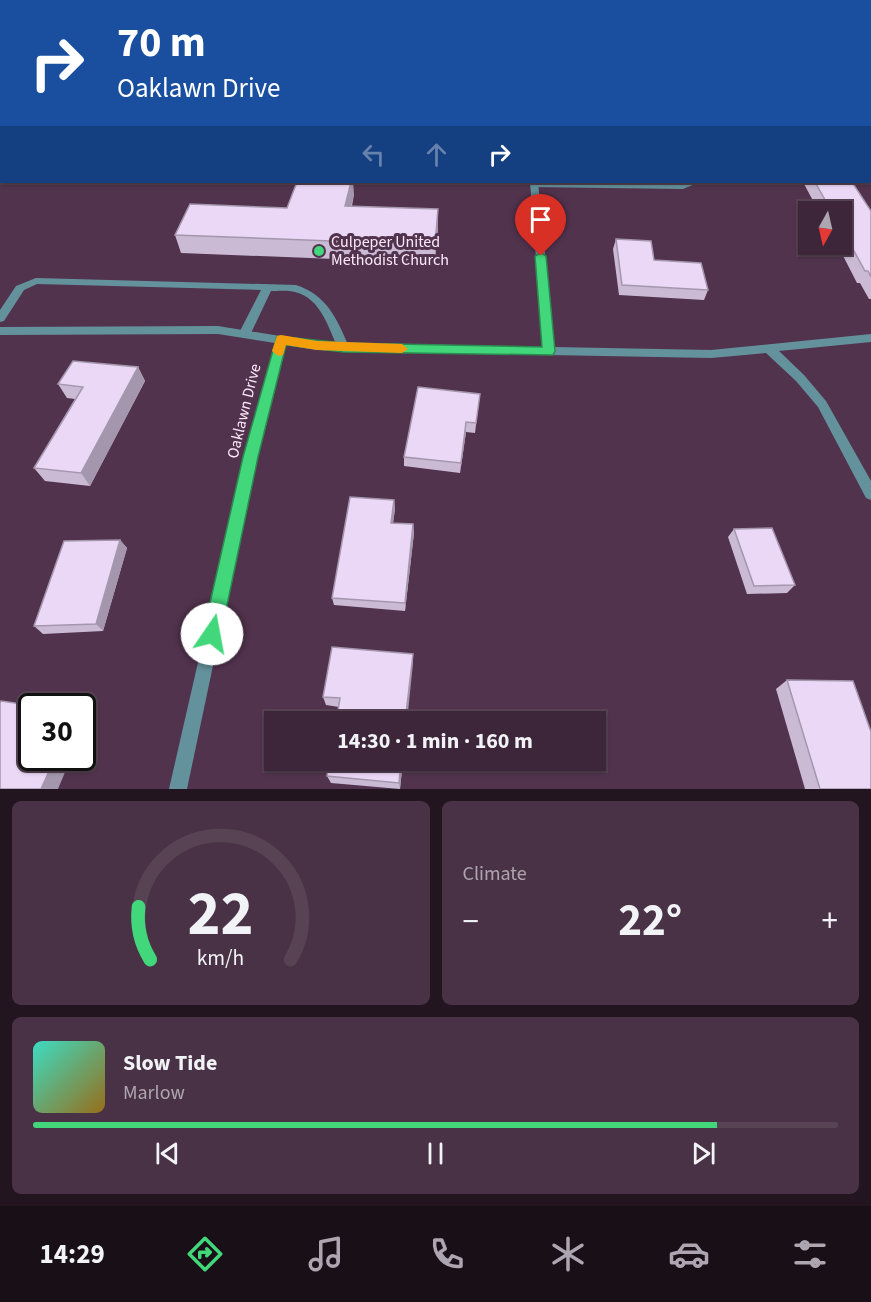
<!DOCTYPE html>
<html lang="en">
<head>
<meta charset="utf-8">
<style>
  :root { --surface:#3e263a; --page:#493245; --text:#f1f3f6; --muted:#ada5af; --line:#574354; --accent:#42d77b }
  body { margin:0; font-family:"Source Sans 3",sans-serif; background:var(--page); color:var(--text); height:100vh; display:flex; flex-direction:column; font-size:22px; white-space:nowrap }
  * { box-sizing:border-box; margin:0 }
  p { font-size:20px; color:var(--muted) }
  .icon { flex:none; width:33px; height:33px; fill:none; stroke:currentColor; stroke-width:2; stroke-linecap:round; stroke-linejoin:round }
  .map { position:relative; height:789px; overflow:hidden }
  .drawer { display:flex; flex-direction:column; gap:12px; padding:12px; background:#221520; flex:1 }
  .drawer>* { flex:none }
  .banner { position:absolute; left:0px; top:0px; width:872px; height:183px; box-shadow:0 2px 4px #0004,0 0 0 2px var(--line); background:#1a4fa0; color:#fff; overflow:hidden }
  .needle { width:39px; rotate:188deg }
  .controls { position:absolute; left:798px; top:201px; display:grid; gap:12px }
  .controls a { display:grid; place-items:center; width:54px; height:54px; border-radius:0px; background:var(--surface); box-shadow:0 2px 4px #0004,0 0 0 2px var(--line); font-size:30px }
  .speed { position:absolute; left:18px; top:693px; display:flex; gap:12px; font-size:30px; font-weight:700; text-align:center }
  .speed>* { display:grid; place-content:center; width:78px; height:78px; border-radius:50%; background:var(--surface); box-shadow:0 2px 4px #0004,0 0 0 2px var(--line); line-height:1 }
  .speed .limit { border:3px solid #111; border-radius:9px; background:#fff; color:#111 }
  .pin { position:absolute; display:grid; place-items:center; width:51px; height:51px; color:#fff; margin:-62px -26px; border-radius:50% 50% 50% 0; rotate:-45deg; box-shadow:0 0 6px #0007 }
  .pin .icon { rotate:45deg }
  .me { position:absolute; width:66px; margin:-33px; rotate:12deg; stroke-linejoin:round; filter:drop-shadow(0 0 4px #0008) }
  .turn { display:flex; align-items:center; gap:21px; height:126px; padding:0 18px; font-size:27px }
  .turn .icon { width:78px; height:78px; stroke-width:2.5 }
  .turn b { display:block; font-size:42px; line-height:51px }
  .lanes { display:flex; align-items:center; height:57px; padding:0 18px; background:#0003; justify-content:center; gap:30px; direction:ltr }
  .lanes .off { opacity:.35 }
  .big { font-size:45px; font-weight:700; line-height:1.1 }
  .drawer .tile { flex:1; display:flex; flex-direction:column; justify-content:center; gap:9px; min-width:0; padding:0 21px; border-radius:9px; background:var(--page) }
  .drawer .dial { align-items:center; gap:0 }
  .dial svg { height:156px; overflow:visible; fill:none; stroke:var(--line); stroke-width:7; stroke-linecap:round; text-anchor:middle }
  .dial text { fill:var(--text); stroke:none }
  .song { display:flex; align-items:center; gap:18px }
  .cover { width:72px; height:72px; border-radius:9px; background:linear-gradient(135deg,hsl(170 70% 55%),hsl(40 70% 35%)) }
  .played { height:6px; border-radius:3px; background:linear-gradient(90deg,var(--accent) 85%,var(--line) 85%) }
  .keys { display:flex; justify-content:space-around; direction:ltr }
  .heat { display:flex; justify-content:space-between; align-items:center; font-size:33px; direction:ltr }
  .drawer .tiles { flex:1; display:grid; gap:12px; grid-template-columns:1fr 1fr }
  .tile:last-child { grid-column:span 2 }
  .trip { position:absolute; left:264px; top:711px; width:342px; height:60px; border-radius:0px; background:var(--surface); box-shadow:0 2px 4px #0004,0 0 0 2px var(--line); font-weight:700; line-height:60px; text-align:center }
  .menu { display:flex; height:96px; justify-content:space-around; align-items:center; background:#190f17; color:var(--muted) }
  .menu .icon { width:42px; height:42px }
  .menu .active { color:var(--accent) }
  .menu b { font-size:27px; color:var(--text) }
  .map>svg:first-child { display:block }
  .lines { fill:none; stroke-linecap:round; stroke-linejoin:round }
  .lane { fill:#64929c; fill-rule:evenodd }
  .street { fill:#64929c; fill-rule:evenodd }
  .primary { fill:#7ee3f8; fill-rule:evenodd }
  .wall { fill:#cabad4 }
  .shaded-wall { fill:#a497ad }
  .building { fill:#ebd8f7; stroke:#a497ad; stroke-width:1.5 }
  .route { fill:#42d77b; stroke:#2b8c50; stroke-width:1.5 }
  .slow { fill:#f59e0b }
  .poi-dot { fill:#42d77b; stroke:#52334e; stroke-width:2 }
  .labels { text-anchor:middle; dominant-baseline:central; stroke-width:6; stroke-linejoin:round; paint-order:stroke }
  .poi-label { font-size:16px; fill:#fde9f9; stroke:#52334e; text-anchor:start }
  .street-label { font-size:16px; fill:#fde9f9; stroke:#52334e }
</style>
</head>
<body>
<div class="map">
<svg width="871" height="789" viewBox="0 0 871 789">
  <rect width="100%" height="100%" fill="#52334e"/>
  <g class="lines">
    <path class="lane" d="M35 0H41L33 2Z
      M216 0H222L215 2Z
      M314 0H320L313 2Z
      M0 8H2V12H0Z
      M535 182 682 183 700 182 683 189 532 187V183Z
      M36 278 296 285C327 295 337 319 349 347L347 350H339C328 328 322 299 295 292 288 290 278 291 271 291L251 333 245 337 239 333 261 290 37 284 24 290 4 321 0 322V310L16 286Z"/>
    <path class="street" d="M870 139H871V145H870Z
      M530 182H538L554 347 711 350 871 334V342L779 351 804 375 826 401 871 481V500L866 498 818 407 796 381 766 353 711 358 343 351 317 350 285 345 257 457 187 789H169L245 457 275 343 218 334 0 335V327L218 326 317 342 543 347Z"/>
    <path class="primary" d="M870 18H871V22H870Z
      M870 32H871V36H870Z
      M0 108H2V114H0Z
      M0 126H2V132H0Z"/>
  </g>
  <path class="wall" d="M803 182H852L871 211V299H869L860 283H857L837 244H842V212H819Z
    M354 194 352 206 438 227 435 263 181 253 175 235 287 208Z
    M616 239 654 260 708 290 704 300 619 295 613 249Z
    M138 367 145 381 90 486 45 481 34 468 75 399 67 398 58 384Z
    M480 394 475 433 466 432 460 473 404 466V457Z
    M394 500 395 509 393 523 413 524 414 533 405 611 334 605 332 598Z
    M734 529 795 585 787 593 747 594 728 537Z
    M120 540 127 548 103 631 43 634 34 626Z
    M413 654V663L339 707 326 705 323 697Z
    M787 680 871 789H805L776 689Z
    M403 760 400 789 331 783 327 776Z"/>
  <path class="shaded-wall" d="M297 0H309L308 2H296Z
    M351 182H353L354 194 347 224 345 206Z
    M438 209V227L435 263V245Z
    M138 367 145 381 90 486 81 473Z
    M466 422V432L460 473 461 463Z
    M394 500 395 509 392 531 391 523Z
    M413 524 414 533 405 611V603Z
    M120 540 127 548 103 631 96 624Z
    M413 654V663L407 722H405Z
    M82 718 87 721 82 732Z
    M55 758H71L58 789H41Z
    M401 760H403L400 789 399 783Z"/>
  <path class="building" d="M229 0H297L296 2H227Z
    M297 182H351L345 206 438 209 435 245 175 235 190 204 287 208Z
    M815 182H852L871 211V277L868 271H865L842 229V212H832Z
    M616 239 651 241 654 260 701 263 708 290 622 285Z
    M73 361 138 367 81 473 34 468 83 387 58 384Z
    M418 387 480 394 476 423 466 422 461 463 404 457Z
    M350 497 394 500 391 523 413 524 405 603 332 598Z
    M772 528 795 585 754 586 734 529Z
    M120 540 96 624 34 626 64 541Z
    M332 647 413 654 405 722H336L340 698 323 697Z
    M787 680 853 681 871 732V789H820Z
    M1 701 36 706H32V758H55L41 789H0V703Z
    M329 760H401L399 783 327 776Z"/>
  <path class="route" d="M541 253 546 256 555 351 553 355 343 352 286 345 258 457 221 634 218 640 212 643 206 640 203 634 243 457 277 336 343 343 542 347 535 256Z"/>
  <path class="slow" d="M281 335 317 341 402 344 408 349 402 353 317 350 286 345 283 355 278 356 272 351 277 336Z"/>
  <circle class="poi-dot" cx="319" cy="251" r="6"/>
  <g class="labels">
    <g class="poi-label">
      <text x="331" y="242">Culpeper United<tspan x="331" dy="18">Methodist Church</tspan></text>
    </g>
    <g class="street-label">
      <text transform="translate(244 411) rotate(-76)">Oaklawn Drive</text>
    </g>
  </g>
</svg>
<div class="controls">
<a><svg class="needle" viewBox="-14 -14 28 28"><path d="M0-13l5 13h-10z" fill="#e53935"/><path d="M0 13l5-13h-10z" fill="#ada5af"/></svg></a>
</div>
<div class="speed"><div class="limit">30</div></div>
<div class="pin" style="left:541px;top:256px;background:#d93025"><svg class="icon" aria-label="arrive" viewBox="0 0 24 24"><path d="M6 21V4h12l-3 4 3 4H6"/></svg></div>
<svg class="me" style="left:212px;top:634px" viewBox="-20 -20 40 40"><circle r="19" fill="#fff"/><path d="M0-13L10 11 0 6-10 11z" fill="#42d77b"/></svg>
<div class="trip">14:30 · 1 min · 160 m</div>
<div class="banner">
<div class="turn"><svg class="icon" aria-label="right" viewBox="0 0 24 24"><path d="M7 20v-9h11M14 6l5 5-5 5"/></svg><div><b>70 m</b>Oaklawn Drive</div></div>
<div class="lanes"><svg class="icon off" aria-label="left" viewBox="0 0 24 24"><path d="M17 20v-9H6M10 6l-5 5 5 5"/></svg><svg class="icon off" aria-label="ahead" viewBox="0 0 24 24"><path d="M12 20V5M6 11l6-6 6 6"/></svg><svg class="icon" aria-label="right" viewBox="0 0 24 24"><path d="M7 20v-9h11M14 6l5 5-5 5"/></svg></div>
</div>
</div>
<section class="drawer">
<div class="tiles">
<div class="tile dial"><svg viewBox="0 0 100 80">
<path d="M14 69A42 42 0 1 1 86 69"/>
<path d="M14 69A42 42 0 0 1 8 42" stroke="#42d77b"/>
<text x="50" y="56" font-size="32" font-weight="700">22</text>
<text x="50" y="72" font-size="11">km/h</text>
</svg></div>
<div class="tile"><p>Climate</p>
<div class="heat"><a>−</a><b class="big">22°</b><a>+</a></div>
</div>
<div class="tile">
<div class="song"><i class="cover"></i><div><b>Slow Tide</b><p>Marlow</p></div></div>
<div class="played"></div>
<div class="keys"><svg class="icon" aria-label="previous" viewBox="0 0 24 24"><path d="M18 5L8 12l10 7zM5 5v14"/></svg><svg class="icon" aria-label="pause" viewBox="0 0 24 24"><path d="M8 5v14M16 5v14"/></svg><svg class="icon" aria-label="next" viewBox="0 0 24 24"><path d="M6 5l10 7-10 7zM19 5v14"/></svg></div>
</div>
</div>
</section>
<nav class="menu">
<b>14:29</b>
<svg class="icon active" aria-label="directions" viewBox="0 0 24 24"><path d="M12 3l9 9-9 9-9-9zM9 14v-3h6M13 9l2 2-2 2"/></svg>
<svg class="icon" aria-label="music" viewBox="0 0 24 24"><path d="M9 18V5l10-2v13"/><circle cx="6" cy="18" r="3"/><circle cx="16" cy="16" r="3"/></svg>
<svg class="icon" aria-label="phone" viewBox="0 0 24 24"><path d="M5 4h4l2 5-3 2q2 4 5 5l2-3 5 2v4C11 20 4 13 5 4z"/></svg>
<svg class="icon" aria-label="climate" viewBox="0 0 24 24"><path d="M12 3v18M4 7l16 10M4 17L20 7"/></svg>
<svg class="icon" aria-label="car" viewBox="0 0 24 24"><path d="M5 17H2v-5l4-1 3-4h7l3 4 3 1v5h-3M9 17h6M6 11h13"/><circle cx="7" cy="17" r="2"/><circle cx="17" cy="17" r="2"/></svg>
<svg class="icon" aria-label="filters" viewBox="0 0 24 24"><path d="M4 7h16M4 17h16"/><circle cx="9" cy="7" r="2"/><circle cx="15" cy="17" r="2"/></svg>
</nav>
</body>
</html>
